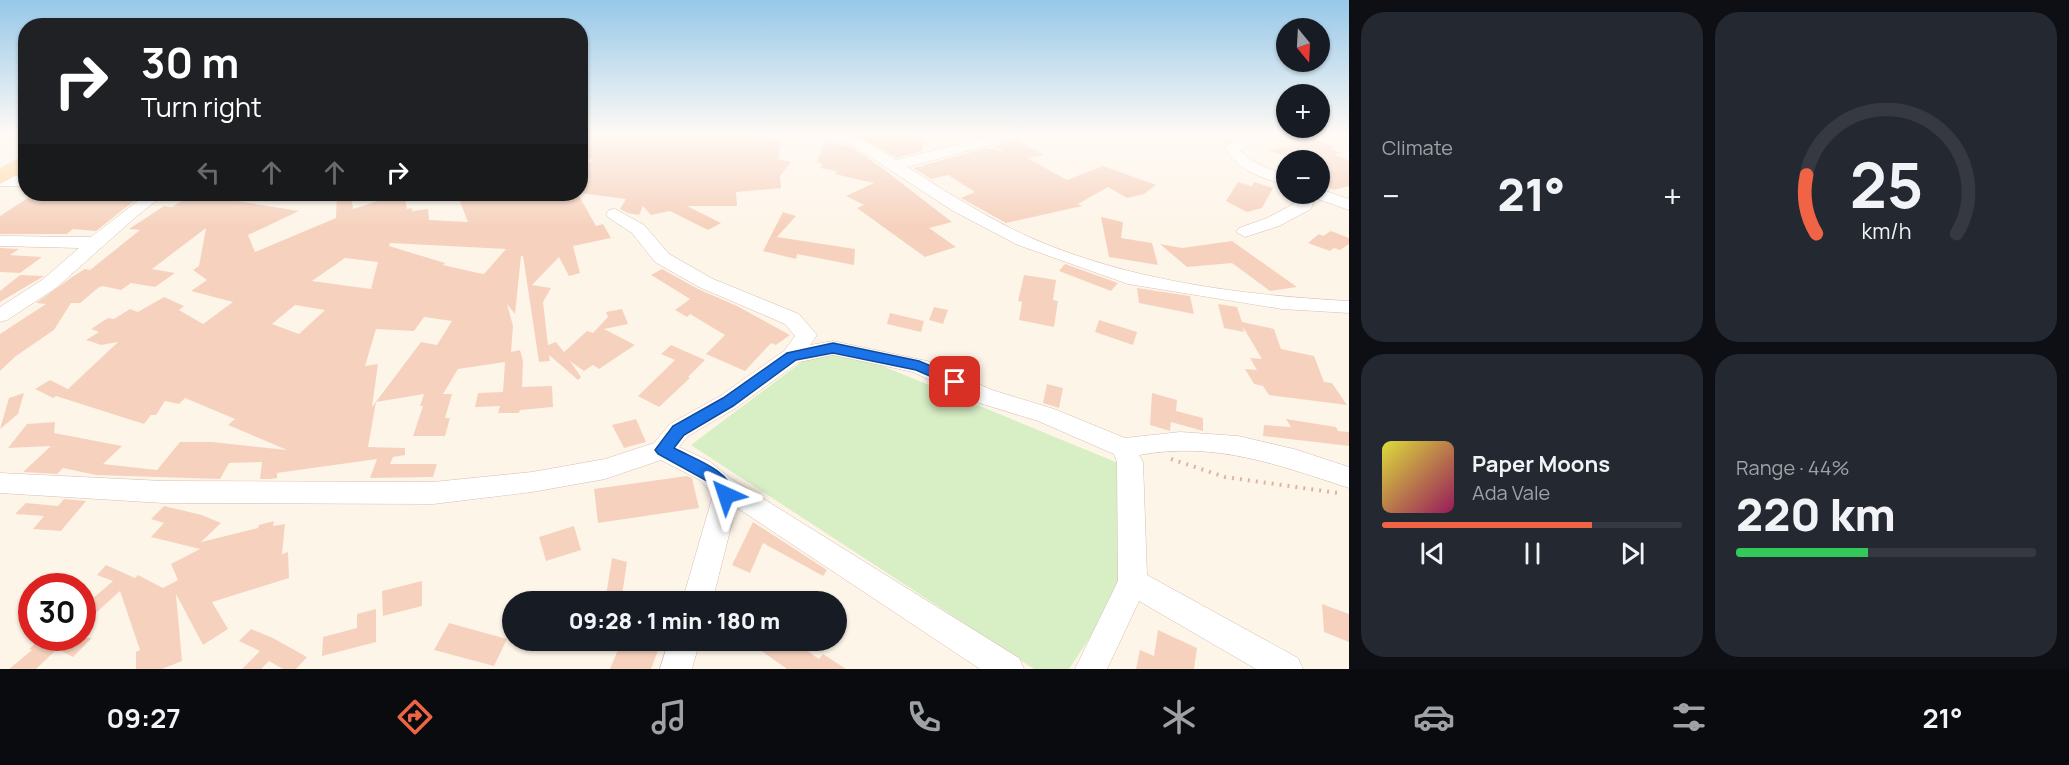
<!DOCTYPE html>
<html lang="en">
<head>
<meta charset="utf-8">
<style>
  :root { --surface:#171b24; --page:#242831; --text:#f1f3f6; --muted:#9ea1a6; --line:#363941; --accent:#f16345 }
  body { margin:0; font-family:Manrope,sans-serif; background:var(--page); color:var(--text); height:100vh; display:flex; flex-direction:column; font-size:22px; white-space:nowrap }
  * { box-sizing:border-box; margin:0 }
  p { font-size:20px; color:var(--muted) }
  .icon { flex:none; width:33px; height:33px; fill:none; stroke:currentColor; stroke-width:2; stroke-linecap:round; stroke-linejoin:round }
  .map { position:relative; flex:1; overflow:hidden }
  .panel { display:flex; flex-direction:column; gap:12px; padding:12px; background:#0d0f14; width:720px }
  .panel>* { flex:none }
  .guide { position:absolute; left:18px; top:18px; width:570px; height:183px; border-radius:24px; box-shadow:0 2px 4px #0004; background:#202124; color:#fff; overflow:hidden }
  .needle { width:39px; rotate:162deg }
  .tools { position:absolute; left:1276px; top:18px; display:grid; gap:12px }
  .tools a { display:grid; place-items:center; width:54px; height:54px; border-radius:50%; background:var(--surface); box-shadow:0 2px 4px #0004; font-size:30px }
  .speed { position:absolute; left:18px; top:573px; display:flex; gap:12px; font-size:30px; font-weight:700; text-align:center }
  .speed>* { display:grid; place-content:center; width:78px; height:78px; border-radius:50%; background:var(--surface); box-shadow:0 2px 4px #0004; line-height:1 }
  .speed .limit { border:9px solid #d22; background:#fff; color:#111 }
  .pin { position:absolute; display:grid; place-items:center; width:51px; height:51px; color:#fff; margin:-26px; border-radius:12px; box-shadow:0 3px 9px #0006 }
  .me { position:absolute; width:66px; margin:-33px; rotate:318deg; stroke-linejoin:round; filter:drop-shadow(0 0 4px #0008) }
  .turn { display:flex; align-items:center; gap:21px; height:126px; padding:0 24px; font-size:27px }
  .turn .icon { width:78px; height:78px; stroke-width:2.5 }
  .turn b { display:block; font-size:42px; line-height:51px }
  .lanes { display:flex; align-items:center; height:57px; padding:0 24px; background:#0003; justify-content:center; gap:30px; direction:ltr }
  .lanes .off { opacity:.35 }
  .big { font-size:45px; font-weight:800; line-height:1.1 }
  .panel .card { flex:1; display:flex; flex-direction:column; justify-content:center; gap:9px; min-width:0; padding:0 21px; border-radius:24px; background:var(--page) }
  .panel .dial { align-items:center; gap:0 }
  .dial svg { height:156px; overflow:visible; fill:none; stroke:var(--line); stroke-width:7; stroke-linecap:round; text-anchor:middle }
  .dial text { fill:var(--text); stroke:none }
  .song { display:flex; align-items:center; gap:18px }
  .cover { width:72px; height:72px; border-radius:9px; background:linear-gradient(135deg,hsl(60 70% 55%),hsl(330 70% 35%)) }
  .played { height:6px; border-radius:3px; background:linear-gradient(90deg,var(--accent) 70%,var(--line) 70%) }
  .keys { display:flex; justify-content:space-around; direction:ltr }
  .heat { display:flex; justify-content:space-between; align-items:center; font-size:33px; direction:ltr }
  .charge { height:9px; border-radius:4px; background:linear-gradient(90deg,#34c759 44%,var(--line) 0) }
  .panel .tiles { flex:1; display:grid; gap:12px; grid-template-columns:repeat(2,1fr) }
  .trip { position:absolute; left:502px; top:591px; width:345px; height:60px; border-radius:30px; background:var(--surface); box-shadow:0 2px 4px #0004; font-weight:800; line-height:60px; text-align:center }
  .menu { display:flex; height:96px; justify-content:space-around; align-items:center; background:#090b0e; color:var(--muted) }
  .menu .icon { width:42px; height:42px }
  .menu .current { color:var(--accent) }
  .menu b { font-size:27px; color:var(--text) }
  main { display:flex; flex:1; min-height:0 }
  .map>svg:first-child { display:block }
  .green { fill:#d8eec5 }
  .building { fill:#f6d2be; fill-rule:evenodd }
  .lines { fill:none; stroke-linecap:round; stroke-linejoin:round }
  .minor-casing { stroke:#d5beb0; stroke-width:1 }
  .major-casing { stroke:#ddd4d0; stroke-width:1 }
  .path { stroke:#dcb5a0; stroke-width:4; stroke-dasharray:2 6; stroke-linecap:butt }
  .minor { fill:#fff; fill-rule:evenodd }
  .major { fill:#ffd79f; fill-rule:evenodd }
  .route { fill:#1a73e8; stroke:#114b97; stroke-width:1.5 }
</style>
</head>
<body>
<main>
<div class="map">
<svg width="1349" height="669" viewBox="0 0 1349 669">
  <rect width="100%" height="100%" fill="#fef5e9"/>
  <path class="green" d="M827 343 1118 463 1127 582 1069 669H1034L691 445Z"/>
  <path class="building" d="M595 133H745L754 139 782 140 778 159 791 162 780 176 781 188 736 192 737 206H687L721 223 708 230 670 211 651 215 643 206 639 215 628 213 620 209 626 199 580 193V169L594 160 580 156V139Z
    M890 133 923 138 922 151 896 158 855 134Z
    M1316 139 1336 148 1332 149 1341 153 1334 154 1349 161V186L1334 190 1320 183V160H1301L1268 151Z
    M1017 140 1044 155 1027 158 1067 180 1103 166 1156 185 1144 194 1127 198 1108 187 1078 204 1082 206 1006 223 961 198 975 192 948 175 931 179 913 168 921 166 920 169 924 165 987 148 1005 152 995 146Z
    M825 142 851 147 882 168 952 222 929 228 956 247 925 257 857 208 864 205 846 196 874 183 835 174 837 171 820 168 823 164 817 162Z
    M1238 182 1252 186 1254 182 1273 188 1262 208 1247 212 1226 201Z
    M34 194H143L96 231 73 229 67 234H0V216Z
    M193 194 299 211 248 235 255 252 336 218 337 194H351L353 209 384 199V194H400V199L405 198 407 209 412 208V211L428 209 429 220 468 222 457 194H578L596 226 603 224 611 238 573 246 580 273 569 276 559 257 532 285 551 288 543 302 548 345 556 342 564 352 587 331 593 333 608 317 606 312 622 309 628 324 604 329 635 345 599 369 593 365 584 371 570 361 581 377 578 380 549 355 550 361 539 362 523 256H521L515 314 507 304 513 326 511 352 520 350 523 361 522 387 552 386 553 407 520 410 519 413H498L500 406 475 407 478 393 503 392 505 362 458 369 443 394H452L445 418H450L445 436H413L423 406H420L424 394 376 402 368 447 405 448V455L393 457 390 464H437L433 477 370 478 377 459 277 473V478L271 479H260L262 462 229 463 220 479 96 475 63 468 57 474 23 472 51 446 8 448 27 424 55 422 54 433 122 446 103 464 157 470 180 442H212L287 450 228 425 235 419 185 398 179 404 165 401 156 415H151L144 424 56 396 53 398 35 389 50 380 68 389 118 342 101 345 86 340 99 332 91 329 108 318 114 319 130 309 138 312 164 297 184 306 179 310 203 324 233 302 191 291 207 280 193 270 199 266 206 228 152 269 175 273 155 287 131 283 121 290 102 286 98 288 80 303H71L54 330 16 356 0 371V334L46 304 36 303 72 277 85 269 90 270 140 230 129 229 164 206 172 207ZM390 243 506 249 484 274 478 273 443 265 445 263 389 246ZM345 258 378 262 371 289 312 281ZM295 305 325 310 299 334 272 324ZM424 317 452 321 437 345 421 342 372 407 378 364 365 366 376 329 414 331Z
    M783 212 796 216 777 237 855 249 854 265 797 254 796 259 763 251Z
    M1101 217 1123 222 1121 238 1152 243 1158 265 1109 257Z
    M1331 231 1349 238V244L1340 250 1334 248 1330 251 1308 243 1319 234 1323 236Z
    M1232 241 1297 287 1270 291 1232 263 1187 267 1160 244 1182 248Z
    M0 248 19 249 10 255 42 257 20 273 0 272Z
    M1065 264 1118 283 1111 291 1059 271Z
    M662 269 698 289 737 306 790 335 776 345 771 343 745 371 706 354 725 335 690 314 687 317 675 310 690 299 651 275Z
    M20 275 44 276 0 302V291Z
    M1024 275 1056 280 1053 300 1058 301 1054 327 1019 320 1022 302 1018 301Z
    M1137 288 1190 296 1194 314 1139 303Z
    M1218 304 1237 307 1242 322 1274 329 1281 349 1314 356 1324 382 1332 383 1347 405 1269 395 1263 386 1254 384 1245 369 1257 370 1250 358 1262 359 1243 327 1244 332 1224 328Z
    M934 307 948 310 943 324 929 320Z
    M890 313 924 321 921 332 887 324Z
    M1099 320 1137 332 1133 345 1095 332Z
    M671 345 705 360 688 377 690 378 659 407 638 396 675 360 661 354Z
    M1047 384 1063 388 1059 408 1043 403Z
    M24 393 18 414 0 429 9 398Z
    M1152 393 1177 400 1176 411 1203 418V431L1171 422 1170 431 1150 425Z
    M636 419 646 442 624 448 612 425Z
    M1286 419 1336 427 1338 431 1349 432V446L1263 436 1264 425 1291 427Z
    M687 476 692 478 699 508 598 523 594 489Z
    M64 499 86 501 61 531 33 529 44 516 15 514 26 503 58 506Z
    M164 506 202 515 221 523 201 542 258 528 259 525 274 521 273 526 285 524 282 554 288 552 289 578 212 602 228 629 203 645 176 594 182 661 162 669H136V652L140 650 120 591 97 612 85 605 113 581 97 575 106 565 135 578 138 575 163 588 178 580 171 564 200 549 151 537 164 523 151 519Z
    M753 522 827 570 823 576 763 543 750 573 732 565Z
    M574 526 581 550 546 561 539 537Z
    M612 558 627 562 621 602H605Z
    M422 581V606L383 616 382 591Z
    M1322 604 1349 614V642L1324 632Z
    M376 609V642L322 656 323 637 357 628V614Z
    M449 623 507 639 494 666 434 650Z
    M251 629 273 638 307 657 296 669H283L269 661 261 669H242L260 651 239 641Z
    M1158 630 1197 648 1194 669H1136L1140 650 1154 656Z
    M34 638H92L73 657 57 649 36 669H9L32 650 29 649 39 640Z
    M622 640H662L651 669H610Z
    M746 640H792L819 659 823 654 846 669H787Z"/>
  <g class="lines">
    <defs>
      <path id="minor" d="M747 133H842L862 139 896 160 1002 133H1026L1024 136 907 167C947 192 987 218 1029 237 1129 281 1241 295 1349 301V313L1282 309 1128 284 1018 245 953 211 852 145 835 140 754 137Z
        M1253 133H1272L1240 150C1252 164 1270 169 1287 175V185C1263 179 1237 170 1225 148L1227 145Z
        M0 176H26V186H0Z
        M1320 189 1349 199V210L1315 198 1311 209 1279 226 1245 237 1236 232 1239 228 1267 218 1297 202 1299 194H1320Z
        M147 194H165L138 215 56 288 7 320 0 322V307L42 280 79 248 0 246V236L91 237Z
        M615 209 644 225 669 254 713 279 799 314 817 335 810 345 833 341 927 361 992 390 1054 409 1125 438 1180 432 1238 436 1294 449 1349 467V488C1278 465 1216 441 1139 455L1143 462 1147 575 1298 658 1303 669H1256L1139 601 1107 669H1075L1118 581 1117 462 1114 454 1038 421 976 402 913 372 833 355 799 362 736 408 688 436 679 447 709 461 730 478 1019 658 1024 669H980L736 507 712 602H682L713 495 700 480 661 460 605 479 532 492 433 504 163 503 0 493V473L163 481 433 482 532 472 605 459 654 443 670 424 720 396 784 351 795 336 785 324 699 287 655 262 632 233 609 218 606 214 609 210Z
        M669 640H700L692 669H660Z"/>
      <path id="major" d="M26 155V170L0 184V169Z"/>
    </defs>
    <use href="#minor" class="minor-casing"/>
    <use href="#major" class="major-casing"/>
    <path class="path" d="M1171 459 1225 477 1338 493"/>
    <use href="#minor" class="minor"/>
    <use href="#major" class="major"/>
  </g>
  <linearGradient id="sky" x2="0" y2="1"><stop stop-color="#96c8e9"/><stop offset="0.59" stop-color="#fffaf5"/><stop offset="1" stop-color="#fffaf5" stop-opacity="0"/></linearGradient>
  <rect width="1349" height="227" fill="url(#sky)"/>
  <path class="route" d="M833 343 919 361 960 378 962 382 955 387 916 370 833 353 796 360 733 406 684 435 674 448C696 460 728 469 735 495L732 500H720L716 489 709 482 658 454 655 450 673 426 723 398 787 353Z"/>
</svg>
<div class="tools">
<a><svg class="needle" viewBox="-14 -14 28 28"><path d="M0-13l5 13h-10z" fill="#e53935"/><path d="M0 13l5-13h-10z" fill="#9ea1a6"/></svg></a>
<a>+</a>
<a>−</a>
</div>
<div class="speed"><div class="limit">30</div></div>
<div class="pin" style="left:955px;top:382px;background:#d93025"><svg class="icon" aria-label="arrive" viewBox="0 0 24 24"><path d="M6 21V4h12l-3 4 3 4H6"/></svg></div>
<svg class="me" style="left:726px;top:495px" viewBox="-20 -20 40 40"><path d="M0-17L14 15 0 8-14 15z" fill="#1a73e8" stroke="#fff" stroke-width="4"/></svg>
<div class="trip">09:28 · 1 min · 180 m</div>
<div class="guide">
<div class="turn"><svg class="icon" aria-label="right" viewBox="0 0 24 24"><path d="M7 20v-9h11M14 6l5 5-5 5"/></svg><div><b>30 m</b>Turn right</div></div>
<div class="lanes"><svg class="icon off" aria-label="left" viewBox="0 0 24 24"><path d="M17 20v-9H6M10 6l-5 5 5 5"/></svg><svg class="icon off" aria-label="ahead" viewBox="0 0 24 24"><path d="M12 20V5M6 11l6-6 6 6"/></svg><svg class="icon off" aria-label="ahead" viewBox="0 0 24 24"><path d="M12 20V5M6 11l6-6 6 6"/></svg><svg class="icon" aria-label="right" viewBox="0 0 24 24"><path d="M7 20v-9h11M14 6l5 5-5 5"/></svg></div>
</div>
</div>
<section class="panel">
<div class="tiles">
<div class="card"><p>Climate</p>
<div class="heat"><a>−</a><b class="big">21°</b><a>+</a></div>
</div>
<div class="card dial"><svg viewBox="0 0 100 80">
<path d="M14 69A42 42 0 1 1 86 69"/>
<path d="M14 69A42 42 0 0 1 9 39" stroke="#f16345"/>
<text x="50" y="56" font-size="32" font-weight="700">25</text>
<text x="50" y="72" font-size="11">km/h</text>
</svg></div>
<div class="card">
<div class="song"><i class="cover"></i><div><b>Paper Moons</b><p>Ada Vale</p></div></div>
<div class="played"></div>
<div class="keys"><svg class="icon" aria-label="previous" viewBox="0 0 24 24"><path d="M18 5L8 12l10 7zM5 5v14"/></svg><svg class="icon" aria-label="pause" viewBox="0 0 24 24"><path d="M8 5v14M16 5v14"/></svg><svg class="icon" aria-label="next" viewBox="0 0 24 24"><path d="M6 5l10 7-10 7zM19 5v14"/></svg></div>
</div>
<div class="card"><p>Range · 44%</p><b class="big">220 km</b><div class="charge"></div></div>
</div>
</section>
</main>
<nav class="menu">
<b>09:27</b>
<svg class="icon current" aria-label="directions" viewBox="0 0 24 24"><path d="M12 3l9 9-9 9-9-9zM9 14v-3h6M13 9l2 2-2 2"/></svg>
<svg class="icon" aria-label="music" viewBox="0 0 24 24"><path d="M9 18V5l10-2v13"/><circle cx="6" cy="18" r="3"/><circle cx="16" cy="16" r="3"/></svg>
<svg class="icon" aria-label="phone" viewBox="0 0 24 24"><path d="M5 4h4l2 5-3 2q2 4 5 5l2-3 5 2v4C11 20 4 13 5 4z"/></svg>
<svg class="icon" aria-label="climate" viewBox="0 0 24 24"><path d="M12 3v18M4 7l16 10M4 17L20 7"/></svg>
<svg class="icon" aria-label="car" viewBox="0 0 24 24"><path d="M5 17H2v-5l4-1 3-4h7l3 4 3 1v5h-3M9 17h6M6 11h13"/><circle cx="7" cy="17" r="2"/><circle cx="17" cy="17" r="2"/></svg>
<svg class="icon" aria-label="filters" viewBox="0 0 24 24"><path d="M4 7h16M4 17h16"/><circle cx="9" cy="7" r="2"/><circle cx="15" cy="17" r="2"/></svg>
<b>21°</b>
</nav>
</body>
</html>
